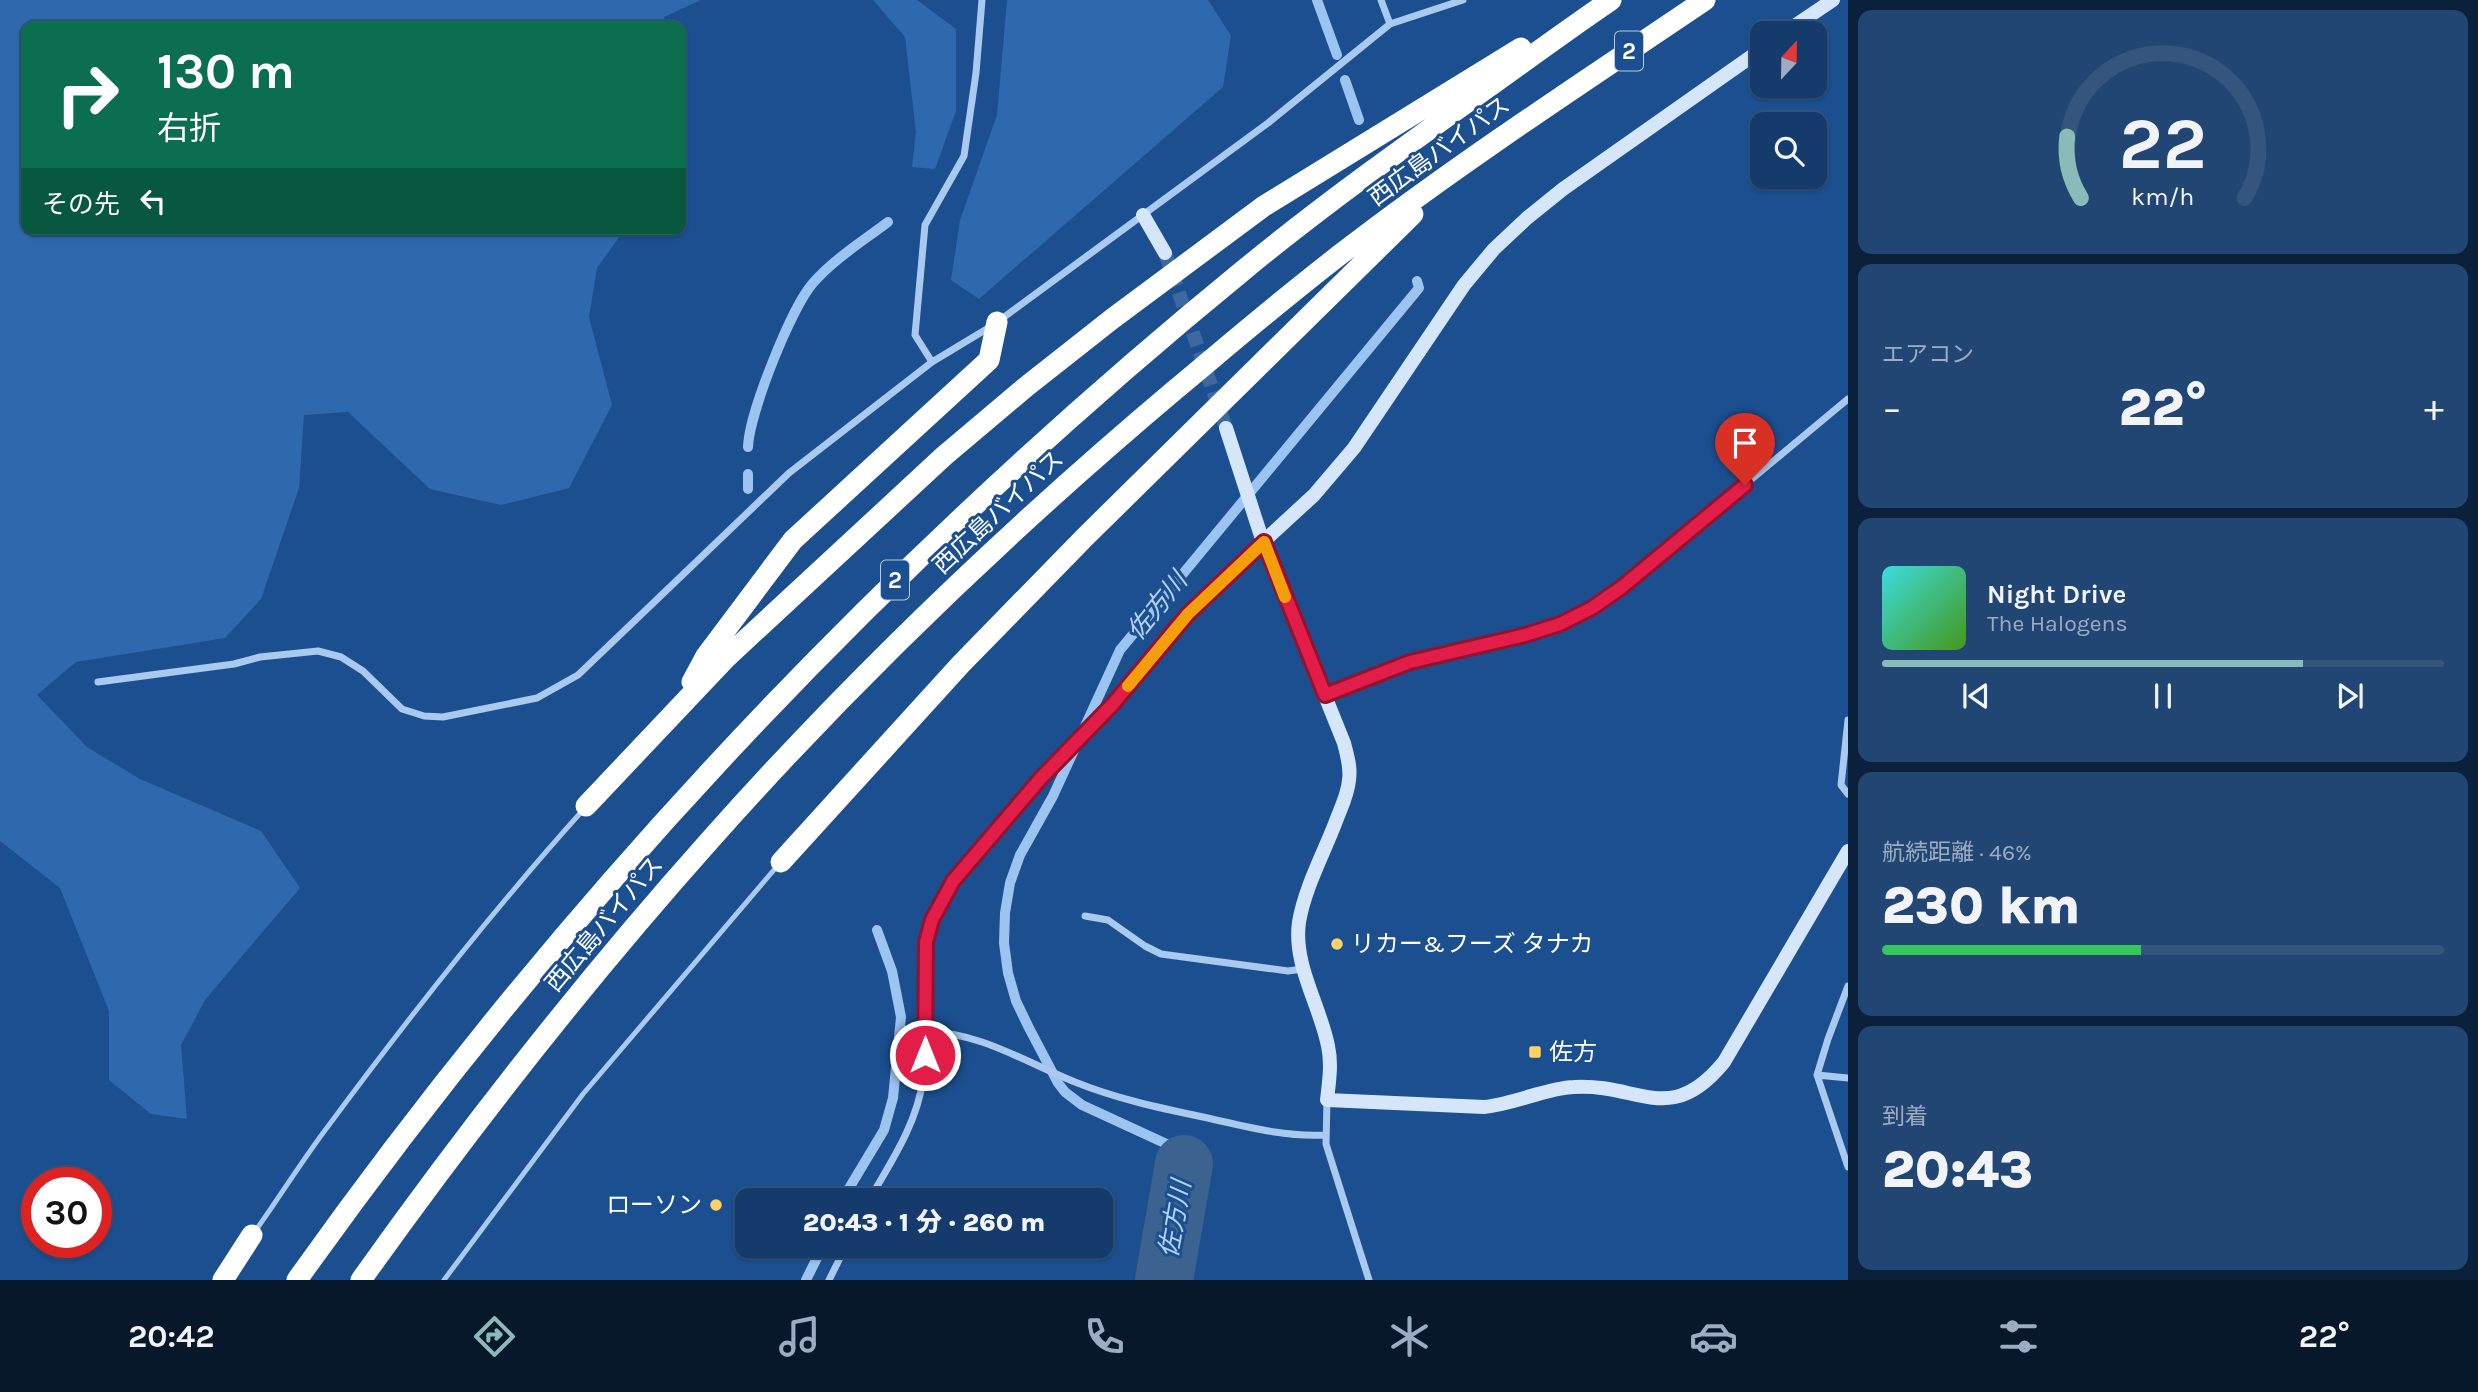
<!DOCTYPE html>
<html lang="ja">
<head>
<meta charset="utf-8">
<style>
  :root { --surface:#143b6b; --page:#214673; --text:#f1f3f6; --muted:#9dadc1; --line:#33557e; --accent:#8bbbb9 }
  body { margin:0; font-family:Karla,"Noto Sans JP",sans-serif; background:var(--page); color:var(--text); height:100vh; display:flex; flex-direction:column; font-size:26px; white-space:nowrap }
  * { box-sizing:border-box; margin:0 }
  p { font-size:23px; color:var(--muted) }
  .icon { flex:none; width:38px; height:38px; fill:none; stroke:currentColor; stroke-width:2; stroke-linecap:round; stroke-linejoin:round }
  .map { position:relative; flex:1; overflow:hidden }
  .drawer { display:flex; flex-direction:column; gap:10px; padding:10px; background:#0b203b; width:630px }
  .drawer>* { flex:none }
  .hud { position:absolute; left:21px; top:21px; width:665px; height:214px; border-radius:14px; box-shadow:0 2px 5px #0004,0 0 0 2px var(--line); background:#0b6e4f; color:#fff; overflow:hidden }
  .needle { width:46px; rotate:22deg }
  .tools { position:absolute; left:1750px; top:21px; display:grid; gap:14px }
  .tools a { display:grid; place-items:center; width:77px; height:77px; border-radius:14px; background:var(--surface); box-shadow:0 2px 5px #0004,0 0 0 2px var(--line); font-size:35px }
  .speed { position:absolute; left:21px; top:1167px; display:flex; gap:14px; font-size:35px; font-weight:700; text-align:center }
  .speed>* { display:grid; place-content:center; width:91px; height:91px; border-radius:50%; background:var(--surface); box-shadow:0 2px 5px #0004,0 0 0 2px var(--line); line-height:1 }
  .speed .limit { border:10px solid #d22; background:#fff; color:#111 }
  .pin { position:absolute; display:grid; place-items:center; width:60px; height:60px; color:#fff; margin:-72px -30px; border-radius:50% 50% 50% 0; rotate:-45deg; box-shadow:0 0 7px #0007 }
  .pin .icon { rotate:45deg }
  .me { position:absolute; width:77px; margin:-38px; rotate:0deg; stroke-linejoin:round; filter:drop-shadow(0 0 5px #0008) }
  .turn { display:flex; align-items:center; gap:24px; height:147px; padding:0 21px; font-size:32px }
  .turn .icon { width:91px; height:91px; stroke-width:2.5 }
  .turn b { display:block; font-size:49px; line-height:60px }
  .then { display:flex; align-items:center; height:66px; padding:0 21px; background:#0003; gap:14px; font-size:26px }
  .big { font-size:52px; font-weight:800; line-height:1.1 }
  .drawer .card { flex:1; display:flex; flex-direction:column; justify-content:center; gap:10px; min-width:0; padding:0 24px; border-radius:14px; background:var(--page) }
  .drawer .dial { align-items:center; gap:0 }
  .dial svg { height:182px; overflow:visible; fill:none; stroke:var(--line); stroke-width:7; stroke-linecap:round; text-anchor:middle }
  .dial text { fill:var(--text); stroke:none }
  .song { display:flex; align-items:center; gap:21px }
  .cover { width:84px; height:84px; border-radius:10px; background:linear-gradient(135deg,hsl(180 70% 55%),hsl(100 70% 35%)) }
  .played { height:7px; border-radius:4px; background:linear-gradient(90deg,var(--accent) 75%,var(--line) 75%) }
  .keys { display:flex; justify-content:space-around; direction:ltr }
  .heat { display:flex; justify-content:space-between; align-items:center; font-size:38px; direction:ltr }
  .charge { height:10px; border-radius:5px; background:linear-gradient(90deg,#34c759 46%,var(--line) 0) }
  .trip { position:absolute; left:735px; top:1188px; width:378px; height:70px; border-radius:14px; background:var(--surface); box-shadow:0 2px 5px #0004,0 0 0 2px var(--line); font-weight:800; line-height:70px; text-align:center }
  .tab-bar { display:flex; height:112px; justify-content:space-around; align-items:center; background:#08182b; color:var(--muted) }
  .tab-bar .icon { width:49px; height:49px }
  .tab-bar .active { color:var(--accent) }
  .tab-bar b { font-size:32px; color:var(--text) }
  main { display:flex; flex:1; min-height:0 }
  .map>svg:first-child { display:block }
  .green { fill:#2e69ad }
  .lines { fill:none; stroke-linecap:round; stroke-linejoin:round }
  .stream { stroke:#9cc4f0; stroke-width:10 }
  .river { stroke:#3c6290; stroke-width:58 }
  .secondary-tunnel { stroke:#3d69a0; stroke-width:14; stroke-dasharray:14 7; stroke-linecap:butt }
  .lane { stroke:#a9c9ee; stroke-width:5 }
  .street { stroke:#a9c9ee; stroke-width:7 }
  .secondary { stroke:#d6e6fa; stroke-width:14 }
  .highway { stroke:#fff; stroke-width:21 }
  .route-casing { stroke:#92132f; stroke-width:18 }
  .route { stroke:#e11d48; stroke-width:12 }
  .slow { stroke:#f59e0b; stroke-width:12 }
  .poi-dot { fill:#ffd166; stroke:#1b4f8f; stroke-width:2.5 }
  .labels { text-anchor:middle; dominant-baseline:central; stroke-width:6; stroke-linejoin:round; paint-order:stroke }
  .shield { fill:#1b4f8f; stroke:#bbcadd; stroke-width:2 }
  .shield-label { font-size:23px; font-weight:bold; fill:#fff }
  .street-label { font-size:24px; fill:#fff; stroke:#1b4f8f }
  .poi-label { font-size:24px; fill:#fff; stroke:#1b4f8f; text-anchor:start }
  .water-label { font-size:26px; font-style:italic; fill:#b5d3f5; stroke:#1b4f8f }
</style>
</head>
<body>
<main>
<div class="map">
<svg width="1848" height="1280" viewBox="0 0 1848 1280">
  <rect width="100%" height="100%" fill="#1b4f8f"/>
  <path class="green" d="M0 0H701L664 17 665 26H26V229H625L597 268 589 317 612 405 569 488 501 505 430 489 348 412 304 415 299 488 261 599 225 638 76 662 37 695 87 747 140 779 261 831 300 888 205 1000 181 1045 187 1119 151 1114 109 1080V1011L60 888 0 841Z
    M873 0H917L956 29V111L935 169 912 167 916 132 905 37Z
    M1007 0H1208L1231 36 1223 87 979 299 951 280 960 220 997 115Z"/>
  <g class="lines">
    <path class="stream" d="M1317 0 1337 55
      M1345 80 1359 120
      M748 447C749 414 791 308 813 283 834 259 863 241 888 222
      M748 474V489
      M1184 1164 1171 1146 1082 1105 1065 1092 1058 1083 1029 1028 1016 1001 1008 973 1004 943 1005 913 1010 883 1020 855 1053 796 1120 650 1419 288 1417 281
      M842 1200 884 1130 893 1098 901 1017 892 971 877 930
      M806 1280 823 1246"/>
    <path class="river" d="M1164 1280 1184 1164"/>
    <path class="secondary-tunnel" d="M1165 253 1226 428"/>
    <path class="lane" d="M256 1230C281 1195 303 1159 329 1125 409 1017 493 910 583 810
      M444 1280 583 1094 779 864"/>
    <path class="street" d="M1381 0 1390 24
      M1000 320 1268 123 1390 24 1463 0
      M932 362 915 335 925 225 964 156 976 73 982 0
      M98 682 234 664 260 657 318 651 341 657 363 671 402 709 424 716 443 717 537 698 578 675 789 473 932 362 990 327
      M1325 695 1410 662 1525 635 1560 624 1592 608 1622 587 1848 399
      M1848 720 1841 785 1848 794
      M1085 916 1108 920 1145 946 1161 954 1288 971 1303 969
      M1848 986 1828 1039 1817 1075 1848 1167
      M925 1032C978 1031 1027 1063 1075 1082 1117 1099 1160 1108 1203 1117 1244 1126 1283 1137 1324 1135
      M1817 1075 1848 1078
      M1327 1100 1326 1144 1369 1280
      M869 1200C891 1162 917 1124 923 1079 930 1027 913 969 932 919 937 905 945 893 953 881L1041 778 1113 704 1188 614 1262 543
      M829 1280 846 1246"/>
    <path class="secondary" d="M1784 33 1833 0
      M1143 215 1165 253
      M1226 428 1263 542 1344 743C1347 755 1351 767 1349 780 1348 794 1341 808 1336 821 1324 853 1305 887 1299 922 1293 965 1320 1005 1328 1046 1332 1064 1329 1082 1327 1100L1484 1107C1515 1104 1546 1088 1574 1087 1639 1083 1670 1128 1724 1062L1848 851
      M1263 542 1314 495 1354 448 1464 285 1494 249 1527 218 1563 189 1762 49"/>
    <path class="highway" d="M692 682 706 656 793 540 989 360 997 322
      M586 806 726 658 944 456 1027 386 1112 319 1264 206 1521 48
      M781 862 961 664 1085 537 1413 214
      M223 1280 252 1235
      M297 1280C567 900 884 564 1245 269 1324 204 1407 145 1490 86 1530 57 1570 28 1611 0
      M361 1280C470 1127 586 979 711 839 854 678 1011 528 1176 389 1236 339 1295 288 1358 241 1470 156 1588 79 1705 0"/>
  </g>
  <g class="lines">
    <defs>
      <path id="route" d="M925 1055 926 942 932 920 953 881 1041 778 1113 704 1188 614 1264 542 1325 695 1410 662 1525 635 1560 624 1592 608 1622 587 1745 485"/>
    </defs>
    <use href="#route" class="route-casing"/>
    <use href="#route" class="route"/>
    <path class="slow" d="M1128 686 1188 614 1264 542 1285 597"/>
  </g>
  <g class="poi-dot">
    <circle cx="1337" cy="944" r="7"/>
    <rect x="1528" y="1045" width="14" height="14" rx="3.5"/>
    <circle cx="716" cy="1205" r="7"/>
  </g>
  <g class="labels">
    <g class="shield">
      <rect x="1615" y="31.5" width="28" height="39" rx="5"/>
      <rect x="881" y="560.5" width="28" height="39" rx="5"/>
    </g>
    <g class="shield-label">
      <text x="1629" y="51">2</text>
      <text x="895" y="580">2</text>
    </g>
    <g class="street-label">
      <text transform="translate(1439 151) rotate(-36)">西広島バイパス</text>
      <text transform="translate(998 512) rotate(-43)">西広島バイパス</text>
      <text transform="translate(604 924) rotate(-50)">西広島バイパス</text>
    </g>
    <g class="poi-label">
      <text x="1351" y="944">リカー&amp;フーズ タナカ</text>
      <text x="1549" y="1052">佐方</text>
      <text x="702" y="1205" text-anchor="end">ローソン</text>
    </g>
    <g class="water-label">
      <text transform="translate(1157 606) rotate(-51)">佐方川</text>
      <text transform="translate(1175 1219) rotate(-80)">佐方川</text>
    </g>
  </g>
</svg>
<div class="tools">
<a><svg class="needle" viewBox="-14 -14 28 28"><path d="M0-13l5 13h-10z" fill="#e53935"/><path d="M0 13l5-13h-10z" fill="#9dadc1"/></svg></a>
<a><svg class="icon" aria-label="search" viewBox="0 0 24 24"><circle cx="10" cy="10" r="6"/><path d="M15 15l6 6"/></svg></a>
</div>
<div class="speed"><div class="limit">30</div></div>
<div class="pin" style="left:1745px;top:485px;background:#d93025"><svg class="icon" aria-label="arrive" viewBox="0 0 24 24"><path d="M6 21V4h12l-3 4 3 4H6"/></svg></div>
<svg class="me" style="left:925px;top:1055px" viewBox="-20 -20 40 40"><circle r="17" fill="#e11d48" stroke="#fff" stroke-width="3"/><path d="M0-11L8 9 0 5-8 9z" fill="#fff"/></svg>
<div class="trip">20:43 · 1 分 · 260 m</div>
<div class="hud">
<div class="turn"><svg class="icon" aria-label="right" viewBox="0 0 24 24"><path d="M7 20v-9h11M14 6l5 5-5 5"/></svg><div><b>130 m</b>右折</div></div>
<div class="then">その先<svg class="icon" aria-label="left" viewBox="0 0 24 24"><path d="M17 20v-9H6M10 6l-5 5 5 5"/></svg></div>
</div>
</div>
<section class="drawer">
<div class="card dial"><svg viewBox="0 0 100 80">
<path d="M14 69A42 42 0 1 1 86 69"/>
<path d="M14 69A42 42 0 0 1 8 42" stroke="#8bbbb9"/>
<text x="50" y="56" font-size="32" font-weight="700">22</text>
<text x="50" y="72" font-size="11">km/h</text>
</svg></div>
<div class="card"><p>エアコン</p>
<div class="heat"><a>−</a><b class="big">22°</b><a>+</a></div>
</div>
<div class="card">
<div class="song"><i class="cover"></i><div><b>Night Drive</b><p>The Halogens</p></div></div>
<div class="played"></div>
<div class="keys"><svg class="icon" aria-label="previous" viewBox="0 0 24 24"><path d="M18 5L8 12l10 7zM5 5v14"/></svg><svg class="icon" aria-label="pause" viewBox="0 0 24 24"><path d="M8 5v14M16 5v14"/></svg><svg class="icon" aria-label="next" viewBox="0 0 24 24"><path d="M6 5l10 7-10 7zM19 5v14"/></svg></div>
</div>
<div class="card"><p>航続距離 · 46%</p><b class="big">230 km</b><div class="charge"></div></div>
<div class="card"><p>到着</p><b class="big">20:43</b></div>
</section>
</main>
<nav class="tab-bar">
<b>20:42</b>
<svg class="icon active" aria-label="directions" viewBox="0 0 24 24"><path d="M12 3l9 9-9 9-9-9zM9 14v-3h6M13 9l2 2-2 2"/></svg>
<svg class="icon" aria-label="music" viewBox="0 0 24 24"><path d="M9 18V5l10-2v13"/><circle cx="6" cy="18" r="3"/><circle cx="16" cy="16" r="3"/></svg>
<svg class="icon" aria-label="phone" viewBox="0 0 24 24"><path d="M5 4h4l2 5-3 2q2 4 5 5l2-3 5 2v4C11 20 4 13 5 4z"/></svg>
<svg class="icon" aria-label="climate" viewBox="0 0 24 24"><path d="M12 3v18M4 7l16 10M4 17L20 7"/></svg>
<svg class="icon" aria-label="car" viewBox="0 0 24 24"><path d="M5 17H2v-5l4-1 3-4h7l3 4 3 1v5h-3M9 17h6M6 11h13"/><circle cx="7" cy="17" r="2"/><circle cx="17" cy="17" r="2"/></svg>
<svg class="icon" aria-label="filters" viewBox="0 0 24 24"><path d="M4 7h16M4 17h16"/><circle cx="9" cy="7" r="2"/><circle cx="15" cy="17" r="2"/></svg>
<b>22°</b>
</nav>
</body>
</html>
